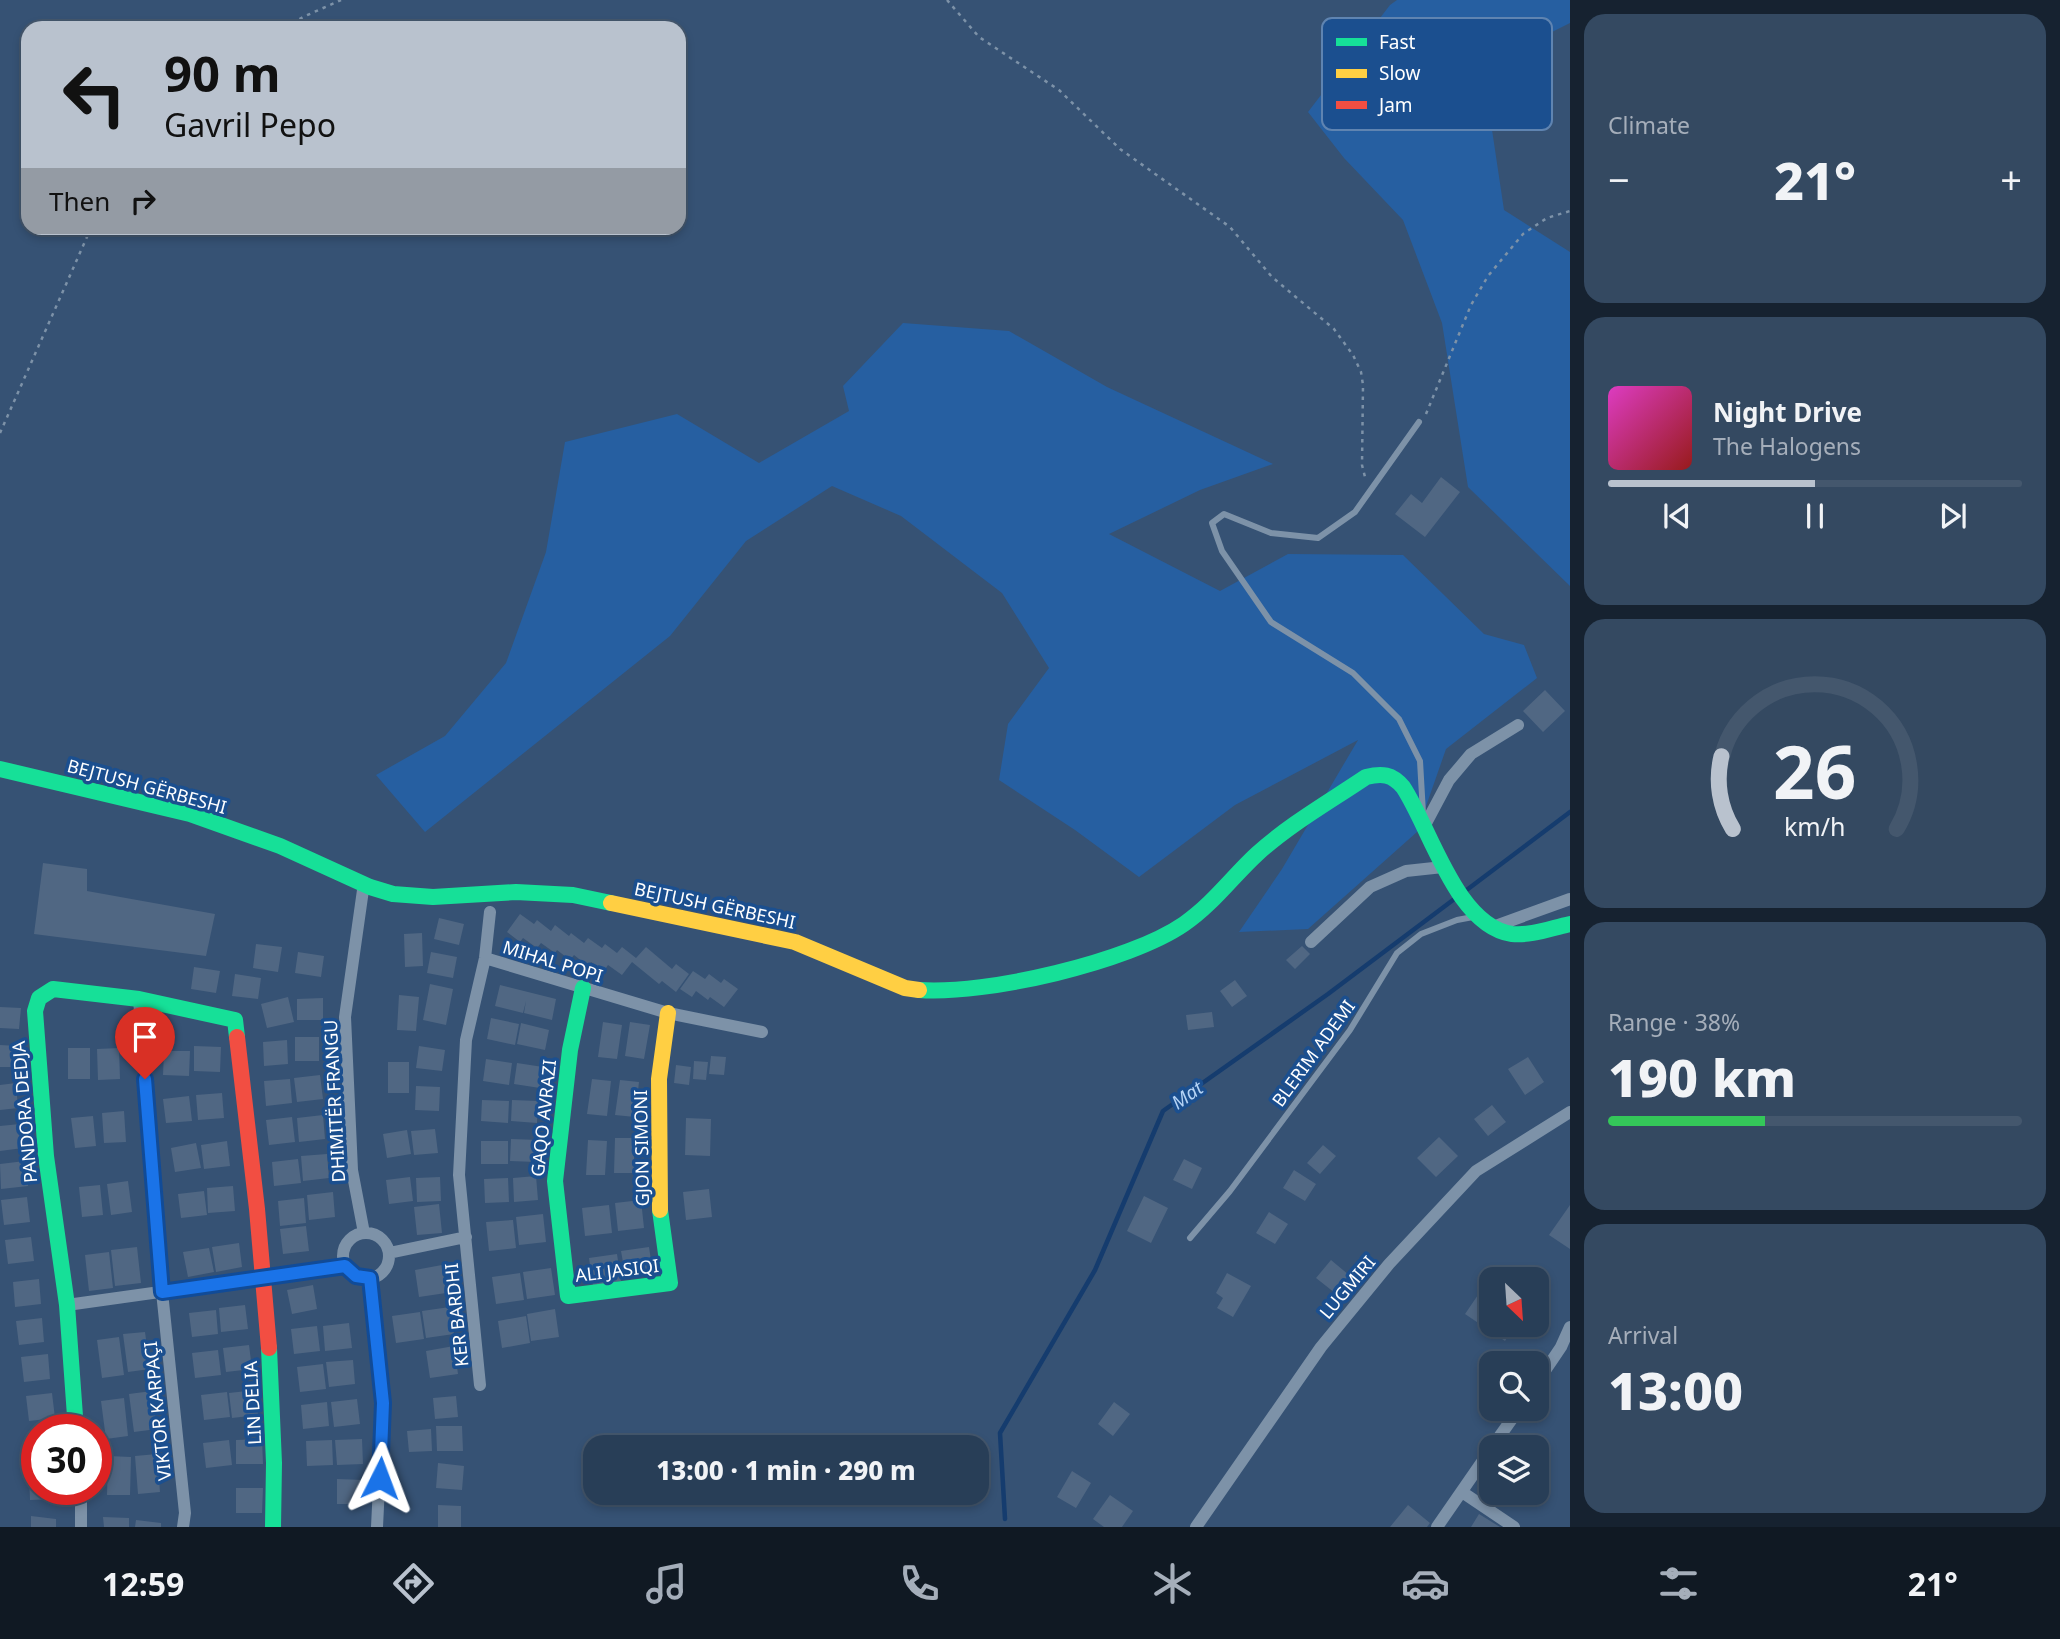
<!DOCTYPE html>
<html lang="en">
<head>
<meta charset="utf-8">
<style>
  :root { --surface:#283e57; --page:#344961; --text:#f1f3f6; --muted:#a5aeba; --line:#44576d; --accent:#b9c2ce }
  body { margin:0; font-family:"Noto Sans",sans-serif; background:var(--page); color:var(--text); height:100vh; display:flex; flex-direction:column; font-size:26px; white-space:nowrap }
  * { box-sizing:border-box; margin:0 }
  p { font-size:23px; color:var(--muted) }
  .icon { flex:none; width:38px; height:38px; fill:none; stroke:currentColor; stroke-width:2; stroke-linecap:round; stroke-linejoin:round }
  .map { position:relative; flex:1; overflow:hidden }
  .details { display:flex; flex-direction:column; gap:14px; padding:14px; background:#162230; width:490px }
  .details>* { flex:none }
  .hud { position:absolute; left:21px; top:21px; width:665px; height:214px; border-radius:21px; box-shadow:0 4px 10px #0003,0 0 0 2px var(--line); background:#b9c2ce; color:#111; overflow:hidden }
  .needle { width:46px; rotate:155deg }
  .tools { position:absolute; left:1479px; top:1267px; display:grid; gap:14px }
  .tools a { display:grid; place-items:center; width:70px; height:70px; border-radius:14px; background:var(--surface); box-shadow:0 4px 10px #0003,0 0 0 2px var(--line); font-size:35px }
  .speed { position:absolute; left:21px; top:1414px; display:flex; gap:14px; font-size:35px; font-weight:700; text-align:center }
  .speed>* { display:grid; place-content:center; width:91px; height:91px; border-radius:50%; background:var(--surface); box-shadow:0 4px 10px #0003,0 0 0 2px var(--line); line-height:1 }
  .speed .limit { border:10px solid #d22; background:#fff; color:#111 }
  .pin { position:absolute; display:grid; place-items:center; width:60px; height:60px; color:#fff; margin:-72px -30px; border-radius:50% 50% 50% 0; rotate:-45deg; box-shadow:0 0 7px #0007 }
  .pin .icon { rotate:45deg }
  .me { position:absolute; width:77px; margin:-38px; rotate:3deg; stroke-linejoin:round; filter:drop-shadow(0 0 5px #0008) }
  .turn { display:flex; align-items:center; gap:24px; height:147px; padding:0 28px; font-size:32px }
  .turn .icon { width:91px; height:91px; stroke-width:2.5 }
  .turn b { display:block; font-size:49px; line-height:60px }
  .then { display:flex; align-items:center; height:66px; padding:0 28px; background:#0003; gap:14px; font-size:26px }
  .big { font-size:52px; font-weight:800; line-height:1.1 }
  .details .card { flex:1; display:flex; flex-direction:column; justify-content:center; gap:10px; min-width:0; padding:0 24px; border-radius:21px; background:var(--page) }
  .details .dial { align-items:center; gap:0 }
  .dial svg { height:182px; overflow:visible; fill:none; stroke:var(--line); stroke-width:7; stroke-linecap:round; text-anchor:middle }
  .dial text { fill:var(--text); stroke:none }
  .song { display:flex; align-items:center; gap:21px }
  .cover { width:84px; height:84px; border-radius:10px; background:linear-gradient(135deg,hsl(310 70% 55%),hsl(0 70% 35%)) }
  .played { height:7px; border-radius:4px; background:linear-gradient(90deg,var(--accent) 50%,var(--line) 50%) }
  .keys { display:flex; justify-content:space-around; direction:ltr }
  .heat { display:flex; justify-content:space-between; align-items:center; font-size:38px; direction:ltr }
  .charge { height:10px; border-radius:5px; background:linear-gradient(90deg,#34c759 38%,var(--line) 0) }
  .trip { position:absolute; left:583px; top:1435px; width:406px; height:70px; border-radius:21px; background:var(--surface); box-shadow:0 4px 10px #0003,0 0 0 2px var(--line); font-weight:800; line-height:70px; text-align:center }
  .dock { display:flex; height:112px; justify-content:space-around; align-items:center; background:#101923; color:var(--muted) }
  .dock .icon { width:49px; height:49px }
  .dock .on { color:var(--accent) }
  .dock b { font-size:32px; color:var(--text) }
  main { display:flex; flex:1; min-height:0 }
  .map>svg:first-child { display:block }
  .green { fill:#265fa1 }
  .lines { fill:none; stroke-linecap:round; stroke-linejoin:round }
  .stream { stroke:#153c6e; stroke-width:4.5 }
  .building { fill:#506783 }
  .path { stroke:#7d92a8; stroke-width:2.5; stroke-dasharray:3.5 5; stroke-linecap:butt }
  .lane { stroke:#7d92a8; stroke-width:6 }
  .street { stroke:#7d92a8; stroke-width:12 }
  .fast { stroke:#16e098; stroke-width:16 }
  .slow { stroke:#ffcf43; stroke-width:16 }
  .jam { stroke:#f24e42; stroke-width:16 }
  .route-casing { stroke:#114b97; stroke-width:18 }
  .route { stroke:#1a73e8; stroke-width:12 }
  .labels { text-anchor:middle; dominant-baseline:central; stroke-width:7; stroke-linejoin:round; paint-order:stroke }
  .street-label { font-size:18px; fill:#fff; stroke:#1b4f8f }
  .water-label { font-size:19px; font-style:italic; fill:#b5d3f5; stroke:#1b4f8f }
  .key { fill:#1b4f8f; stroke:#5f84b1; stroke-width:2 }
  .key-label { font-size:19px; fill:#fff }
</style>
</head>
<body>
<main>
<div class="map">
<svg width="1570" height="1527" viewBox="0 0 1570 1527">
  <rect width="100%" height="100%" fill="#365274"/>
  <path class="green" d="M1397 0H1570V23L1516 50 1488 103 1504 210 1570 252V586L1468 487 1442 323 1403 220 1344 158 1308 112 1390 5Z
    M903 323 1009 331 1107 387 1273 464 1200 490 1109 534 1220 591 1288 554 1403 555 1484 634 1524 645 1537 678 1446 749 1417 832 1308 929 1239 932 1282 869 1358 740 1235 805 1139 877 1075 830 999 780 1008 724 1049 668 1002 593 901 516 832 486 746 541 670 636 425 832 376 775 445 736 506 663 546 552 565 442 677 414 759 463 849 411 843 386Z"/>
  <g class="lines">
    <path class="stream" d="M1464 892 1570 812
      M1005 1519 1000 1433 1095 1270 1163 1111 1328 994 1457 897"/>
  </g>
  <path class="building" d="M1441 477 1460 492 1425 537 1395 514 1411 494 1422 503Z
    M1545 690 1565 711 1543 732 1523 711Z
    M43 863 87 869V891L215 914 206 956 34 934Z
    M520 914 534 924 537 920 551 931 555 925 569 936 571 933 584 943 588 938 602 948 605 944 617 953 622 947 636 958 646 947 672 969 676 964 689 974 676 992 662 981 659 984 632 962 622 975 608 965 604 971 591 962 588 966 574 955 570 960 557 950 555 953 541 943 537 948 523 938 520 942 507 932Z
    M439 918 464 924 459 945 434 939Z
    M422 933 423 966 405 967 404 934Z
    M256 944 282 947 278 972 253 968Z
    M1302 946 1310 954 1295 969 1286 960Z
    M298 952 324 956 321 977 295 973Z
    M431 952 457 957 453 978 427 973Z
    M194 967 220 971 216 993 191 989Z
    M693 971 705 979 709 974 721 983 724 979 738 989 724 1007 710 997 708 1000 696 991 692 997 680 989Z
    M235 974 261 978 258 999 232 996Z
    M1235 980 1247 996 1232 1007 1220 991Z
    M430 984 453 989 446 1025 423 1020Z
    M500 985 556 999 552 1020 524 1013 526 1001 523 1013 495 1006Z
    M399 995 419 997 416 1031 397 1030Z
    M288 997 294 1022 267 1028 261 1004Z
    M323 998V1020H297V999Z
    M0 1007 21 1008 19 1029 0 1028Z
    M1212 1012 1214 1027 1188 1030 1186 1015Z
    M491 1018 519 1024 515 1045 487 1039Z
    M603 1022 622 1025 617 1059 598 1057Z
    M630 1022 650 1025 644 1059 625 1056Z
    M521 1023 549 1030 545 1050 517 1044Z
    M295 1037H319V1061H295Z
    M287 1040 288 1064 264 1066 263 1042Z
    M0 1045 18 1046 17 1067H0Z
    M194 1046 221 1047 220 1072 194 1071Z
    M419 1046 445 1050 442 1071 416 1068Z
    M68 1048H90V1079H68Z
    M119 1048 120 1079 98 1080 97 1049Z
    M164 1051H190L189 1076 163 1075Z
    M711 1056 726 1057 724 1075 709 1074Z
    M1528 1057 1544 1082 1525 1095 1508 1069Z
    M486 1059 512 1063 509 1085 483 1081Z
    M694 1061 708 1062 706 1080 693 1079Z
    M388 1062H409V1093H388Z
    M517 1063 543 1067 540 1088 514 1084Z
    M676 1065 691 1067 689 1085 674 1083Z
    M320 1075 323 1099 297 1102 294 1078Z
    M290 1079 292 1103 266 1106 264 1081Z
    M592 1079 611 1081 607 1116 587 1114Z
    M620 1080 639 1082 635 1117 615 1115Z
    M16 1083 18 1108 0 1110V1085Z
    M416 1086 440 1087 439 1111 415 1110Z
    M222 1093 224 1118 198 1120 196 1095Z
    M189 1096 192 1121 166 1123 163 1099Z
    M482 1100 509 1101 508 1123 481 1121Z
    M512 1100 538 1101 537 1123 511 1121Z
    M1492 1105 1506 1122 1488 1136 1474 1119Z
    M124 1111 126 1142 104 1143 102 1113Z
    M323 1115 325 1139 299 1142 297 1118Z
    M93 1116 96 1146 75 1148 71 1118Z
    M292 1117 295 1142 269 1145 266 1120Z
    M686 1118 711 1119 710 1156 685 1155Z
    M20 1124 23 1148 0 1151V1126Z
    M435 1129 438 1153 414 1155 411 1131Z
    M407 1130 411 1154 387 1158 383 1134Z
    M1439 1137 1458 1156 1436 1177 1417 1158Z
    M615 1138H634V1173H614Z
    M511 1139 538 1140 536 1162 510 1161Z
    M588 1140 607 1141 605 1175H586Z
    M227 1141 230 1166 204 1169 201 1145Z
    M481 1141H508V1164H481Z
    M196 1143 201 1168 175 1172 171 1148Z
    M1323 1145 1336 1156 1320 1174 1307 1163Z
    M327 1154 329 1178 303 1181 301 1156Z
    M298 1159 301 1183 274 1186 272 1162Z
    M1184 1159 1202 1168 1192 1189 1173 1180Z
    M25 1161 28 1186 1 1189 0 1164Z
    M1294 1170 1316 1184 1305 1201 1283 1188Z
    M536 1176 538 1200 514 1202 513 1178Z
    M410 1177 413 1201 389 1204 386 1180Z
    M440 1177 441 1201 417 1202 416 1178Z
    M508 1178 509 1202 485 1203 484 1179Z
    M128 1181 132 1212 111 1215 107 1184Z
    M100 1185 103 1215 82 1217 79 1187Z
    M233 1186 235 1211 208 1213 207 1188Z
    M709 1189 712 1217 686 1220 683 1192Z
    M204 1191 207 1215 181 1218 178 1194Z
    M333 1192 335 1217 309 1220 307 1195Z
    M1144 1196 1168 1208 1151 1243 1127 1231Z
    M27 1197 30 1222 4 1225 1 1200Z
    M304 1198 306 1223 280 1226 278 1201Z
    M641 1200 644 1228 618 1231 615 1203Z
    M439 1204 442 1233 417 1235 414 1207Z
    M609 1205 612 1233 585 1236 582 1208Z
    M1570 1205V1249L1549 1235Z
    M1269 1212 1288 1224 1275 1244 1256 1233Z
    M543 1214 546 1242 519 1245 516 1217Z
    M513 1220 516 1248 489 1251 486 1222Z
    M306 1226 309 1251 283 1254 280 1229Z
    M31 1237 34 1261 8 1264 5 1240Z
    M239 1243 242 1267 216 1272 212 1247Z
    M137 1247 141 1283 115 1286 111 1250Z
    M649 1247 653 1274 626 1279 621 1251Z
    M209 1248 214 1272 188 1277 183 1252Z
    M109 1252 113 1288 89 1291 85 1255Z
    M617 1254 621 1281 593 1286 589 1258Z
    M1331 1260 1349 1275 1335 1293 1316 1278Z
    M442 1265 446 1293 419 1297 415 1270Z
    M551 1268 555 1295 527 1299 523 1272Z
    M520 1273 524 1300 496 1304 492 1277Z
    M1227 1273 1251 1286 1233 1317 1217 1308 1223 1298 1216 1293Z
    M39 1279 41 1304 15 1307 13 1282Z
    M313 1285 317 1309 292 1314 287 1290Z
    M1480 1292 1491 1299V1325H1516L1505 1341 1465 1314Z
    M245 1305 248 1329 221 1332 219 1308Z
    M450 1307 454 1334 426 1338 422 1311Z
    M555 1309 559 1337 531 1341 527 1314Z
    M216 1310 218 1334 192 1337 189 1313Z
    M420 1312 424 1339 396 1343 392 1316Z
    M526 1316 530 1343 502 1348 498 1321Z
    M42 1318 44 1342 19 1345 16 1321Z
    M349 1323 352 1348 325 1351 323 1326Z
    M317 1326 320 1351 294 1354 291 1329Z
    M145 1332 150 1369 128 1372 123 1334Z
    M119 1337 124 1375 102 1378 97 1340Z
    M249 1345 252 1369 226 1372 223 1348Z
    M454 1346 458 1374 430 1378 426 1351Z
    M218 1350 221 1375 195 1378 192 1353Z
    M48 1354 50 1379 24 1382 21 1357Z
    M353 1360 355 1384 329 1387 326 1362Z
    M323 1364 326 1389 300 1392 297 1367Z
    M256 1390 258 1415 232 1418 229 1393Z
    M152 1391 157 1429 134 1432 129 1394Z
    M227 1392 230 1417 204 1420 201 1395Z
    M52 1393 55 1418 29 1421 26 1396Z
    M456 1396 458 1417 435 1419 433 1398Z
    M124 1398 128 1436 106 1439 101 1401Z
    M357 1399 360 1424 334 1427 331 1402Z
    M327 1402 329 1426 303 1429 301 1405Z
    M1114 1402 1130 1414 1113 1436 1098 1424Z
    M436 1426H462L463 1451H437Z
    M431 1429 432 1451 409 1452 407 1431Z
    M37 1437V1462H32L30 1438Z
    M262 1439 263 1464H236V1440Z
    M362 1439 363 1464 337 1465 335 1440Z
    M229 1440 232 1465 206 1468 203 1443Z
    M332 1440 333 1465 307 1466 306 1441Z
    M157 1454 160 1492 138 1494 135 1456Z
    M108 1456 131 1457 130 1495H107Z
    M438 1463 464 1466 462 1490 436 1488Z
    M1072 1471 1091 1483 1076 1508 1057 1497Z
    M29 1476H37V1489H56V1499L30 1500Z
    M337 1479 364 1480 363 1504H337Z
    M236 1488H263L262 1513H236Z
    M1110 1495 1133 1511 1122 1527H1104L1093 1519Z
    M438 1505 461 1506V1527H438Z
    M1408 1505 1430 1523 1427 1527H1390Z
    M1479 1514 1500 1527H1471Z
    M31 1516 56 1519V1527H31Z
    M103 1517 129 1518V1527H104Z
    M136 1520 161 1523V1527H135Z"/>
  <g class="lines">
    <path class="path" d="M947 0 979 37 1059 90 1120 149 1230 227 1272 277 1334 329 1353 355 1361 372 1363 385 1362 465 1366 481
      M285 28 303 17 341 0
      M1426 414 1471 305 1488 276 1523 234 1547 218 1570 211
      M0 433 91 228"/>
    <path class="lane" d="M1419 422 1355 512 1318 538 1271 533 1224 514 1212 523 1222 551 1271 622 1353 673 1399 719 1420 761 1423 813
      M1190 1238 1230 1191 1350 1030 1397 953 1421 934 1457 920 1473 917"/>
    <path class="street" d="M1424 827 1449 780 1471 754 1518 725
      M364 883 345 1017 352 1170 364 1233
      M1493 927 1570 899
      M1311 942 1370 887 1406 871 1443 867
      M485 958 668 1013 762 1032
      M139 999 162 1292 185 1513 183 1527
      M343 1256a23 23 0 1 1 46 0a23 23 0 1 1-46 0Z
      M389 1253 466 1237
      M370 1278 383 1403 377 1527
      M67 1305 345 1266
      M1536 1384 1561 1347 1570 1327
      M480 1385 459 1175 466 1040 485 958 490 912
      M1492 1447 1519 1409
      M81 1489V1527
      M1462 1492 1514 1527
      M1196 1527 1321 1347 1389 1264 1476 1171 1570 1112
      M1437 1527 1491 1449"/>
    <path class="fast" d="M0 769 190 814 280 846 370 887 393 894 433 897 516 892 573 895 611 903
      M583 988 570 1050 555 1181 568 1296 670 1283 660 1210
      M919 990C986 995 1129 962 1184 924 1213 904 1233 876 1257 854 1290 824 1329 802 1366 777 1382 773 1392 774 1403 787 1430 827 1456 926 1512 934 1531 936 1551 928 1570 924
      M269 1348 274 1463 273 1527
      M76 1430 67 1305 46 1156 35 1011 39 998 53 989 139 999 235 1020 237 1037"/>
    <path class="slow" d="M611 903 795 942 905 988 919 990
      M660 1210 659 1079 668 1013"/>
    <path class="jam" d="M237 1037 257 1209 269 1348"/>
  </g>
  <g class="lines">
    <defs>
      <path id="route" d="M145 1079 162 1292 345 1266 356 1276 370 1278 383 1403 380 1478"/>
    </defs>
    <use href="#route" class="route-casing"/>
    <use href="#route" class="route"/>
  </g>
  <g class="labels">
    <g class="street-label">
      <text transform="translate(147 786) rotate(15)">BEJTUSH GËRBESHI</text>
      <text transform="translate(715 905) rotate(12)">BEJTUSH GËRBESHI</text>
      <text transform="translate(553 961) rotate(17)">MIHAL POPI</text>
      <text transform="translate(1313 1053) rotate(-54)">BLERIM ADEMI</text>
      <text transform="translate(334 1101) rotate(-93)">DHIMITËR FRANGU</text>
      <text transform="translate(24 1112) rotate(-95)">PANDORA DEDJA</text>
      <text transform="translate(543 1118) rotate(-84)">GAQO AVRAZI</text>
      <text transform="translate(641 1148) rotate(-91)">GJON SIMONI</text>
      <text transform="translate(617 1270) rotate(-7)">ALI JASIQI</text>
      <text transform="translate(1347 1287) rotate(-50)">LUGMIRI</text>
      <text transform="translate(456 1315) rotate(-96)">KER BARDHI</text>
      <text transform="translate(252 1403) rotate(-93)">LIN DELIA</text>
      <text transform="translate(157 1411) rotate(-96)">VIKTOR KARPAÇI</text>
    </g>
    <g class="water-label">
      <text transform="translate(1187 1095) rotate(-35)">Mat</text>
    </g>
  </g>
  <rect x="1322" y="18" width="230" height="112" rx="10" class="key"/>
  <rect x="1336" y="38" width="31" height="8" fill="#16e098"/>
  <rect x="1336" y="69" width="31" height="9" fill="#ffcf43"/>
  <rect x="1336" y="101" width="31" height="8" fill="#f24e42"/>
  <g class="key-label">
    <text x="1379" y="49">Fast</text>
    <text x="1379" y="80">Slow</text>
    <text x="1379" y="112">Jam</text>
  </g>
</svg>
<div class="tools">
<a><svg class="needle" viewBox="-14 -14 28 28"><path d="M0-13l5 13h-10z" fill="#e53935"/><path d="M0 13l5-13h-10z" fill="#a5aeba"/></svg></a>
<a><svg class="icon" aria-label="search" viewBox="0 0 24 24"><circle cx="10" cy="10" r="6"/><path d="M15 15l6 6"/></svg></a>
<a><svg class="icon" aria-label="layers" viewBox="0 0 24 24"><path d="M12 4l9 5-9 5-9-5zM3 14l9 5 9-5"/></svg></a>
</div>
<div class="speed"><div class="limit">30</div></div>
<div class="pin" style="left:145px;top:1079px;background:#d93025"><svg class="icon" aria-label="arrive" viewBox="0 0 24 24"><path d="M6 21V4h12l-3 4 3 4H6"/></svg></div>
<svg class="me" style="left:380px;top:1478px" viewBox="-20 -20 40 40"><path d="M0-17L14 15 0 8-14 15z" fill="#1a73e8" stroke="#fff" stroke-width="4"/></svg>
<div class="trip">13:00 · 1 min · 290 m</div>
<div class="hud">
<div class="turn"><svg class="icon" aria-label="left" viewBox="0 0 24 24"><path d="M17 20v-9H6M10 6l-5 5 5 5"/></svg><div><b>90 m</b>Gavril Pepo</div></div>
<div class="then">Then<svg class="icon" aria-label="right" viewBox="0 0 24 24"><path d="M7 20v-9h11M14 6l5 5-5 5"/></svg></div>
</div>
</div>
<section class="details">
<div class="card"><p>Climate</p>
<div class="heat"><a>−</a><b class="big">21°</b><a>+</a></div>
</div>
<div class="card">
<div class="song"><i class="cover"></i><div><b>Night Drive</b><p>The Halogens</p></div></div>
<div class="played"></div>
<div class="keys"><svg class="icon" aria-label="previous" viewBox="0 0 24 24"><path d="M18 5L8 12l10 7zM5 5v14"/></svg><svg class="icon" aria-label="pause" viewBox="0 0 24 24"><path d="M8 5v14M16 5v14"/></svg><svg class="icon" aria-label="next" viewBox="0 0 24 24"><path d="M6 5l10 7-10 7zM19 5v14"/></svg></div>
</div>
<div class="card dial"><svg viewBox="0 0 100 80">
<path d="M14 69A42 42 0 1 1 86 69"/>
<path d="M14 69A42 42 0 0 1 9 37" stroke="#b9c2ce"/>
<text x="50" y="56" font-size="32" font-weight="700">26</text>
<text x="50" y="72" font-size="11">km/h</text>
</svg></div>
<div class="card"><p>Range · 38%</p><b class="big">190 km</b><div class="charge"></div></div>
<div class="card"><p>Arrival</p><b class="big">13:00</b></div>
</section>
</main>
<nav class="dock">
<b>12:59</b>
<svg class="icon on" aria-label="directions" viewBox="0 0 24 24"><path d="M12 3l9 9-9 9-9-9zM9 14v-3h6M13 9l2 2-2 2"/></svg>
<svg class="icon" aria-label="music" viewBox="0 0 24 24"><path d="M9 18V5l10-2v13"/><circle cx="6" cy="18" r="3"/><circle cx="16" cy="16" r="3"/></svg>
<svg class="icon" aria-label="phone" viewBox="0 0 24 24"><path d="M5 4h4l2 5-3 2q2 4 5 5l2-3 5 2v4C11 20 4 13 5 4z"/></svg>
<svg class="icon" aria-label="climate" viewBox="0 0 24 24"><path d="M12 3v18M4 7l16 10M4 17L20 7"/></svg>
<svg class="icon" aria-label="car" viewBox="0 0 24 24"><path d="M5 17H2v-5l4-1 3-4h7l3 4 3 1v5h-3M9 17h6M6 11h13"/><circle cx="7" cy="17" r="2"/><circle cx="17" cy="17" r="2"/></svg>
<svg class="icon" aria-label="filters" viewBox="0 0 24 24"><path d="M4 7h16M4 17h16"/><circle cx="9" cy="7" r="2"/><circle cx="15" cy="17" r="2"/></svg>
<b>21°</b>
</nav>
</body>
</html>
